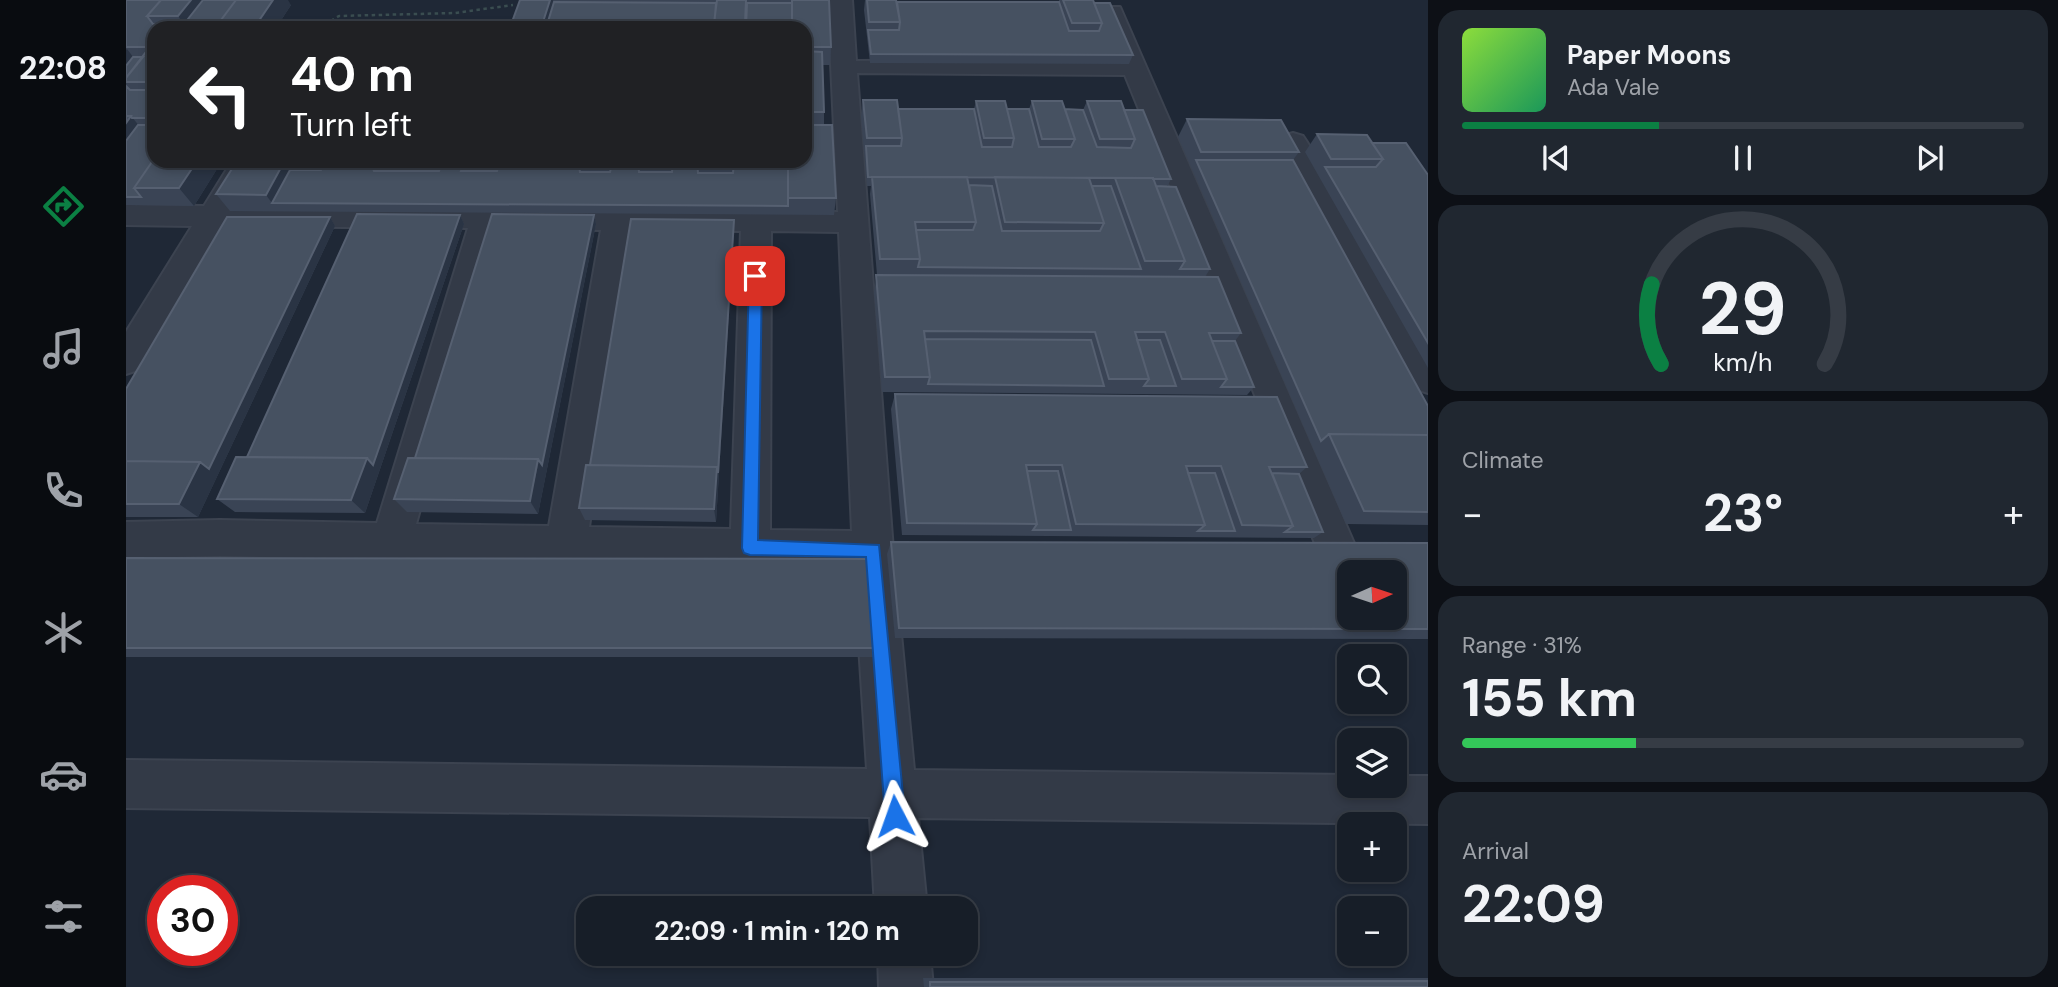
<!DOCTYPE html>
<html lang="en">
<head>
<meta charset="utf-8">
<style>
  :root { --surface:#171e28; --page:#202730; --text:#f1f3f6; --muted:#9ea2a8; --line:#363c45; --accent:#0b8043 }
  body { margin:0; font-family:"DM Sans",sans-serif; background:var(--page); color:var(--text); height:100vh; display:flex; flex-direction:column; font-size:26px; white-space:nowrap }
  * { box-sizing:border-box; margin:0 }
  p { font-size:23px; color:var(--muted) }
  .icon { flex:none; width:38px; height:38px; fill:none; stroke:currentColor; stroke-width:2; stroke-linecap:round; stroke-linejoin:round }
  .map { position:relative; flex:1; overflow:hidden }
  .panel { display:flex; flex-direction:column; gap:10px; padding:10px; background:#0d1016; width:630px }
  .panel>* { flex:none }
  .hud { position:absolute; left:21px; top:21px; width:665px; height:147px; border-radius:21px; box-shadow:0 4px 10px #0003,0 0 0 2px var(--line); background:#202124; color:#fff; overflow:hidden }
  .needle { width:46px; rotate:87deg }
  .buttons { position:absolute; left:1211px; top:560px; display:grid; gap:14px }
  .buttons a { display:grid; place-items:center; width:70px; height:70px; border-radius:14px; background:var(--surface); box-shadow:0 4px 10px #0003,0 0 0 2px var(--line); font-size:35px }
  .speed { position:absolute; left:21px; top:875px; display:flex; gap:14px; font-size:35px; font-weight:700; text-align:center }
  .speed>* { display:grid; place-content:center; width:91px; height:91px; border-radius:50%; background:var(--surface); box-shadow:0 4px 10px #0003,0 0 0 2px var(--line); line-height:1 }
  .speed .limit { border:10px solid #d22; background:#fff; color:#111 }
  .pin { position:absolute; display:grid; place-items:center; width:60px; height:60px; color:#fff; margin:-30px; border-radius:14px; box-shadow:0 4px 10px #0006 }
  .me { position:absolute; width:77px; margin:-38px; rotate:356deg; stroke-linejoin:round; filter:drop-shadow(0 0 5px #0008) }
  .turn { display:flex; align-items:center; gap:24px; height:147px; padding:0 28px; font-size:32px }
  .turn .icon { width:91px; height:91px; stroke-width:2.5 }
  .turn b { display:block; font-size:49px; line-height:60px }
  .big { font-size:52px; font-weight:700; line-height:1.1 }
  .panel .widget { flex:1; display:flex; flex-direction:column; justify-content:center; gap:10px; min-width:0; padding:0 24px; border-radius:21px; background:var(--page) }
  .panel .dial { align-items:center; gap:0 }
  .dial svg { height:182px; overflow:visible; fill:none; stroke:var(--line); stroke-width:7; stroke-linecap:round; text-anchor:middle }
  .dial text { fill:var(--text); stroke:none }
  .song { display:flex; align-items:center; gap:21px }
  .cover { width:84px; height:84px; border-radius:10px; background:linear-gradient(135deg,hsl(90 70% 55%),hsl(150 70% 35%)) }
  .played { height:7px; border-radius:4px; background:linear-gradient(90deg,var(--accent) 35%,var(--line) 35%) }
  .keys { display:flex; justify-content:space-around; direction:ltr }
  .heat { display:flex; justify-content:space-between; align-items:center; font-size:38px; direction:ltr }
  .charge { height:10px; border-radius:5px; background:linear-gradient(90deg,#34c759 31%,var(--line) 0) }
  .trip { position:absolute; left:450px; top:896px; width:402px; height:70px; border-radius:21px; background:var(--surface); box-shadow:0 4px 10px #0003,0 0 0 2px var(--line); font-weight:700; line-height:70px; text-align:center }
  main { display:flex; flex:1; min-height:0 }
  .menu { display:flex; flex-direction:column; width:126px; justify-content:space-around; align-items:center; background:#090c10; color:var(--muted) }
  .menu .icon { width:49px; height:49px }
  .menu .active { color:var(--accent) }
  .menu b { font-size:32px; color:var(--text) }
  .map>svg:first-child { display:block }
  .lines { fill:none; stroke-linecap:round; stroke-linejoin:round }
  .minor-casing { stroke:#3c4350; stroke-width:4 }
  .path { stroke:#3a4d50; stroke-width:2.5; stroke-dasharray:3.5 3.5; stroke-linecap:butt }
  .minor { fill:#333a47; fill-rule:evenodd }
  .wall { fill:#3a4455 }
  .shaded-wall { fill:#2a3444 }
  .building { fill:#465161; stroke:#566071; stroke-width:2; fill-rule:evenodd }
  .route { fill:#1a73e8; stroke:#114b97; stroke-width:2 }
</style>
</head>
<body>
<main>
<nav class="menu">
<b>22:08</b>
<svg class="icon active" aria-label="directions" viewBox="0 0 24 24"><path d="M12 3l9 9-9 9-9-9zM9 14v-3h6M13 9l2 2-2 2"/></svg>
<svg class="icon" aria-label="music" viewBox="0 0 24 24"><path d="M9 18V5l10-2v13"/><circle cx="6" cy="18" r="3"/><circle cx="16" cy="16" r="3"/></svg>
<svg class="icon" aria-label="phone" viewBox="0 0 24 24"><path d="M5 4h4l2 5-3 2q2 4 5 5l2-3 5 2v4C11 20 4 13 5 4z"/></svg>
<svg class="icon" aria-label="climate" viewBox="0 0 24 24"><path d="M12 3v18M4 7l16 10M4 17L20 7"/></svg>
<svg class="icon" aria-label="car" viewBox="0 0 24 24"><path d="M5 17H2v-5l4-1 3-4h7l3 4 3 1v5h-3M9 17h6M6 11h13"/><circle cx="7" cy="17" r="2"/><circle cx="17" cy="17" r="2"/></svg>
<svg class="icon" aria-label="filters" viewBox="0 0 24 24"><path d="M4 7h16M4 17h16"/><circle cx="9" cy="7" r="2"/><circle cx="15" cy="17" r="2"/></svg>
</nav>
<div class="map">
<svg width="1302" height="987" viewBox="0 0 1302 987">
  <rect width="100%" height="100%" fill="#1f2836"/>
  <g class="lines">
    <defs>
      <path id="minor" d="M702 0H726L730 61 993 59 974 12 978 7H994L1231 550 1225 563 1211 568 1197 563 999 75 731 73 767 550 788 770 1223 775V786H1269V776H1302V824L792 818 801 908H749L744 817 0 808V760L741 769 728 568 94 556 0 558V522L94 520 251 523 342 228 96 226 12 370 0 374V332L66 226 0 225V205L78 206 106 161H134L108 206 712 212ZM372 229 475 230 423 526 290 524ZM506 230 615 231 605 529 463 527ZM645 231 713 232 726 531 644 530Z
        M1167 133 1177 136 1181 142 1302 348V393L1290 389 1153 142 1157 136Z
        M752 954H804L807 987H753Z"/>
    </defs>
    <use href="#minor" class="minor-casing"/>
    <path class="path" d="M193 28 213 16 329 13 387 5"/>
    <use href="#minor" class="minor"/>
  </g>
  <path class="wall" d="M0 0 165 5 150 28H28V161H96L68 206 0 205Z
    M394 0H703L705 47 704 65H697L698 112V125L710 198 708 215 104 211 90 194 111 161H679V28H388L386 22Z
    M739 0H770L771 2H933V0H967L1007 55 1003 64 744 63 738 10Z
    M737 100 772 109H848L850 101 881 109H903L906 101 939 109 957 110 961 101 998 110 1045 179 1041 187 1084 269 1079 277 1115 333 1109 341 1128 387 1121 395 756 392 748 292 751 275 744 194 745 186H741L735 117Z
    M1061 119 1173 152 1167 160 1302 406V525L1220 524 1052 137Z
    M1191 134 1246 143 1302 175V368L1179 152Z
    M334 215 338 224 239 513 109 512 91 499 121 457Z
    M468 215 470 224 412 514 281 512 268 499 289 458Z
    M204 217 209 226 72 517H0V389Z
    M608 220V229L590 522 459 520 453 508 464 465Z
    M769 394 1181 467 1173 474 1197 532 1188 538 776 535 765 409Z
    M765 542 1302 543V639L769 638 761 554Z
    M0 558 755 648 751 657H0Z
    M797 978H1302V987H798Z"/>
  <path class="shaded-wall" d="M65 0H82L60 28 52 16Z
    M147 0H162L165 5 150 28H128Z
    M424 0H427L430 11 425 28H418L417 22Z
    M1 49 14 66 0 82V50Z
    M5 116 20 134 0 161V123Z
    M71 161H96L68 206 53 188Z
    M191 161H210L201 179 190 162Z
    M310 161H324L317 180 309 162Z
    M368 161H380L374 180 367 163Z
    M483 161H490L486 181 483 164Z
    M158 162 170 179 146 203 140 195Z
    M334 215 338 224 253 472 247 465Z
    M468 215 470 224 412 514 404 501Z
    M204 217 209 226 72 517 53 504Z
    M608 220V229L590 522 588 509Z
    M241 458 253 472 239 513 225 500Z"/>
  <path class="building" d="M0 0H35L21 16 27 24H58L77 0H110L89 28H28V47H0Z
    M35 0H65L52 16H21Z
    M110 0H147L128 28H89Z
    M394 0H424L417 22H386Z
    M591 0H620L619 23H588Z
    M666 0H703L705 47H679V28H666Z
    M741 0H770L774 22H743Z
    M937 0H967L976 23H946Z
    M428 2 590 3 588 28H420Z
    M771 2H933L943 31H973L976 23 968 3H984L1007 55 745 54 742 30H773L774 22Z
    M621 3H666V28H620Z
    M23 48H28V82H0V78Z
    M679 51 696 52 698 112H679Z
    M7 57H17L0 78V66Z
    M0 86 4 90H28V118H6L5 116H0Z
    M737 100H771L776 138H741Z
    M850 101H879L888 138H858Z
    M906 101H936L949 139H916Z
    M961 101H995L1009 139H974Z
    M772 109H848L856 147H886L888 138 881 109H903L913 147H945L949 139 939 109 957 110 971 147 1005 148 1009 139 998 110H1017L1045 179H1027V178L742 177 740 146H775L776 138Z
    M0 116H5L0 123Z
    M1061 119 1155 120 1173 152H1075Z
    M12 125H28V159L8 188 15 197H0V141Z
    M679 125H706L710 198H662V161H679Z
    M1191 134 1241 135 1257 159H1205Z
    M1246 143H1280L1302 175V343L1199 167H1250L1257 159Z
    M28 159V161H71L53 188H8Z
    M1070 160H1167L1302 406V435L1203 434 1195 441Z
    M111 161H191L190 162H158L140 195 90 194Z
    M200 161H244V162L248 171H313L317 161H332L331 163H338L335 171H371L374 161H452L454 172H484L487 161H512L513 172H546L547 161H571L572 173H607L608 161H662V206L146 203 164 170H195Z
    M244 161H310L309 162H244Z
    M332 161H368L367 163H331Z
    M452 161H483V164L452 163Z
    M512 161H545L544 164H512Z
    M571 161H607V164H571Z
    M746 177H841L850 222H789L794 259H754Z
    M869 177 963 178 978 223 879 222Z
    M989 178H1027L1059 261H1019Z
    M843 185 866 186 876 231H974L978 223 966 186H985L1015 269 792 267 794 259 790 230H847L850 222Z
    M1030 186 1050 187 1084 269H1054L1059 261Z
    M231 214 334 215 247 465 241 458 121 457Z
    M366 214 468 215 416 465 412 459 289 458Z
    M101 217H204L83 469 74 462 0 461V389Z
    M505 219 608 220 592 473 591 467 464 465Z
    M750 275 1092 277 1115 333H1083L1101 379H1056L1039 332H1009L1023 379H983L969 332 798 331 804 377H759Z
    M799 339 965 340 978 386 802 384 804 377Z
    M1011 340H1034L1050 386H1018L1023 379Z
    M1086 341H1109L1128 387H1095L1101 379Z
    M769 394 1151 397 1181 467H1143L1167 526 1116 525 1095 466H1060L1079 525 950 524 936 465H900L911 524 781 523Z
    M1203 434 1302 435V512L1238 511Z
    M110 457 241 458 225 500 91 499Z
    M282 458 412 459 404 501 268 499Z
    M0 461 74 462 53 504H0Z
    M460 465 591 467 588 509 453 508Z
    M901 471H932L945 530H907L911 524Z
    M1062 473H1089L1109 531H1072L1079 525Z
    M1146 473 1173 474 1197 532H1159L1167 526Z
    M765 542 1302 543V629L773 628ZM1223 572H1269V618H1223Z
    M0 558 748 559 755 648H0Z
    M1302 981V987H804V982Z"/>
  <path class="route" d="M629 271 636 276 632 540 753 545 779 816 776 823 769 826 762 823 759 816 740 557 624 555 618 553 616 548 623 276Z"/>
</svg>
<div class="buttons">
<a><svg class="needle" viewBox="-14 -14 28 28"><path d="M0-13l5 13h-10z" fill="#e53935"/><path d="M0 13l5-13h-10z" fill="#9ea2a8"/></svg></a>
<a><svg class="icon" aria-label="search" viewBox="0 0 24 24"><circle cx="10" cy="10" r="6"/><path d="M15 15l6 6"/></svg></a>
<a><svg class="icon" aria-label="layers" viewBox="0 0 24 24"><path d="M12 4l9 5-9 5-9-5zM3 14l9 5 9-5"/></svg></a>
<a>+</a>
<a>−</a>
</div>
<div class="speed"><div class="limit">30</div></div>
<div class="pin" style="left:629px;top:276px;background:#d93025"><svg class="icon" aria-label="arrive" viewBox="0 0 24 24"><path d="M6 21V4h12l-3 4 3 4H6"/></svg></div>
<svg class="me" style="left:769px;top:816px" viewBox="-20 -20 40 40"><path d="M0-17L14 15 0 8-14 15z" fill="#1a73e8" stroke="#fff" stroke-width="4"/></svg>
<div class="trip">22:09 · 1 min · 120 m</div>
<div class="hud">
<div class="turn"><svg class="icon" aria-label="left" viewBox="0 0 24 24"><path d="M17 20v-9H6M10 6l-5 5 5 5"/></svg><div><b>40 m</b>Turn left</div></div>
</div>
</div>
<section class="panel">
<div class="widget">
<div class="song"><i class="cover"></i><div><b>Paper Moons</b><p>Ada Vale</p></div></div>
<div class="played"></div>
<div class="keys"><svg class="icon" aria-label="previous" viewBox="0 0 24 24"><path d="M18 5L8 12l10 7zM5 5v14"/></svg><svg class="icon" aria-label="pause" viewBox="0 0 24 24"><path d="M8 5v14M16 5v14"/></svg><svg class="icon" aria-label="next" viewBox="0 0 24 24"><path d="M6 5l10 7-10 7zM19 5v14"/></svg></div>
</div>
<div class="widget dial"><svg viewBox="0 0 100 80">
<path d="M14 69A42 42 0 1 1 86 69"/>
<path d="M14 69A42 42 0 0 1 10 34" stroke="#0b8043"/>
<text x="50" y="56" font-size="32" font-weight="700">29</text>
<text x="50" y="72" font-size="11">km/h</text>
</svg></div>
<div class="widget"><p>Climate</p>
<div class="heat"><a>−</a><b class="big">23°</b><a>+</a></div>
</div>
<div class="widget"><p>Range · 31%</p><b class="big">155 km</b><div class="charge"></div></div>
<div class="widget"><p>Arrival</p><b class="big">22:09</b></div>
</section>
</main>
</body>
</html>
